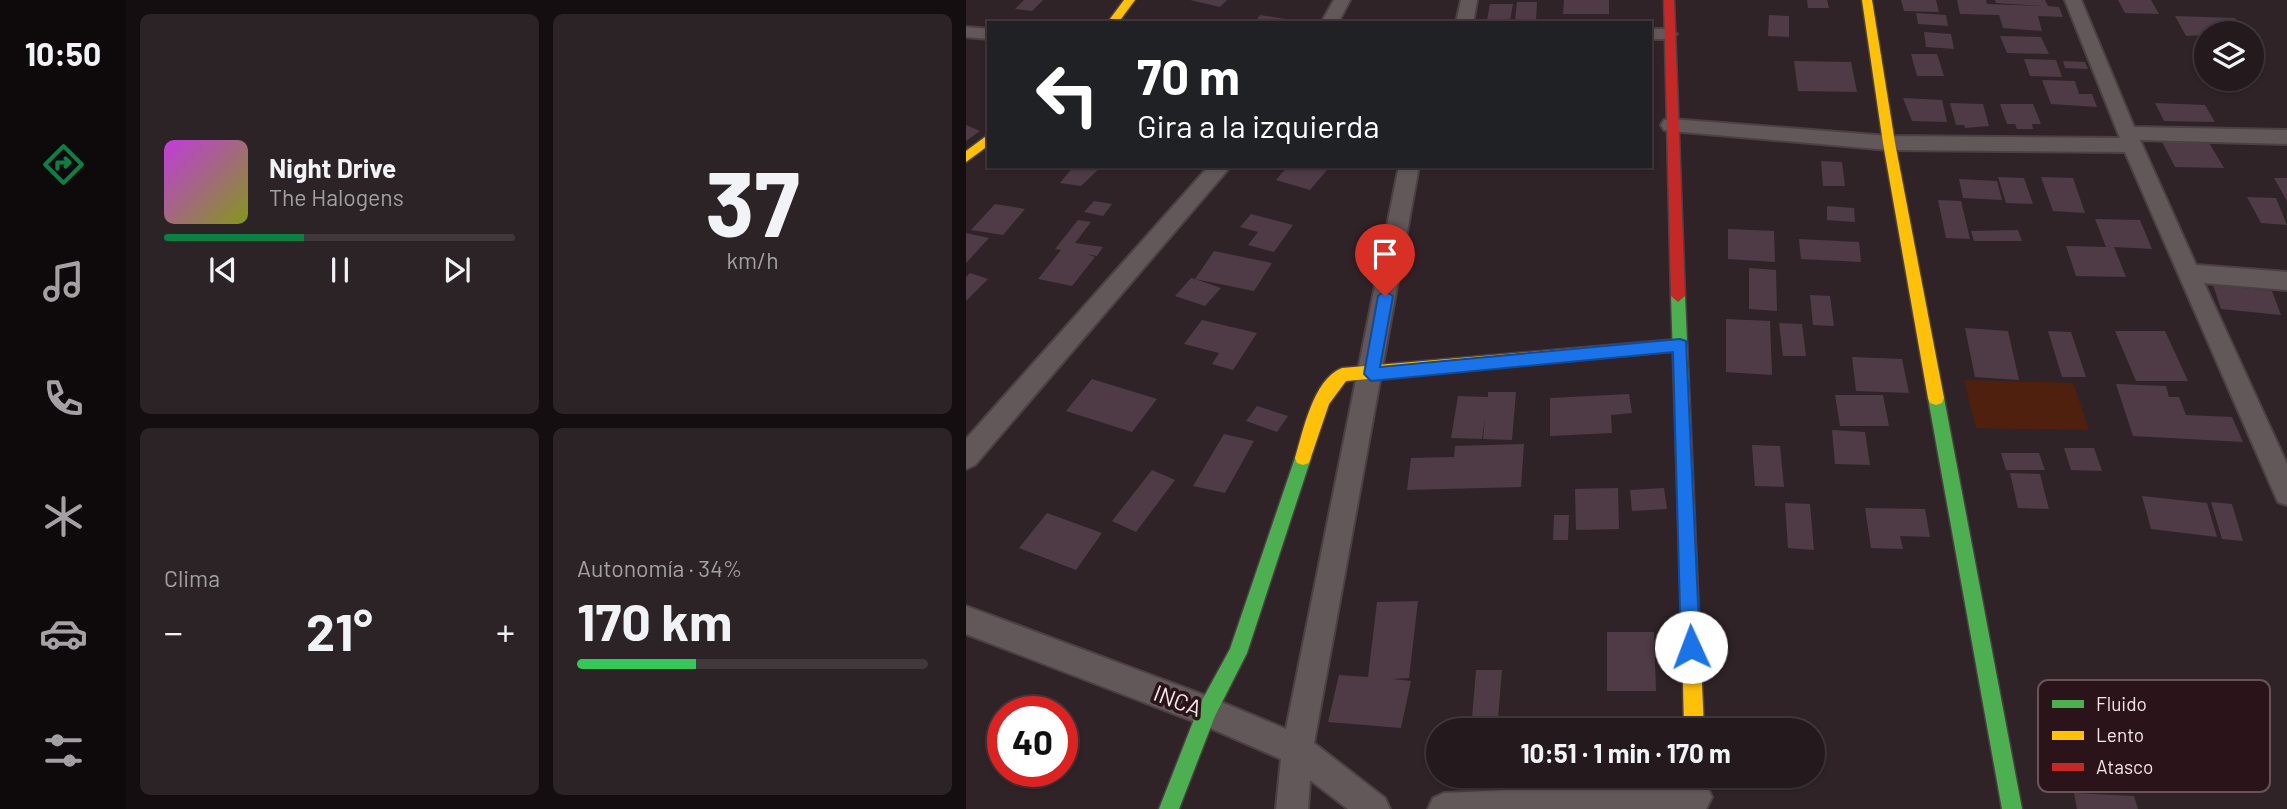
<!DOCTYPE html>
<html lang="es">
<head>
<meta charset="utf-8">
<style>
  :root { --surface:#241a1d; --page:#2c2326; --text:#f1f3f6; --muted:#a3a1a4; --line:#41383b; --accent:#0b8043 }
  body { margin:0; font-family:Barlow,sans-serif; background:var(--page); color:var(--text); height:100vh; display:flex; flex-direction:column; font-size:26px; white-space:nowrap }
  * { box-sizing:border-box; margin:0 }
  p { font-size:23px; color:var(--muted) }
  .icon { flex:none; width:38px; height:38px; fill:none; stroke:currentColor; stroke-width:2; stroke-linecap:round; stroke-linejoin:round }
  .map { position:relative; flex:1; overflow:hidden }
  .details { display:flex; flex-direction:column; gap:14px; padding:14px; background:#140e10; width:840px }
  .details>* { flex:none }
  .guide { position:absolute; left:21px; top:21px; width:665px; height:147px; border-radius:0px; box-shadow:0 2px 5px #0004,0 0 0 2px var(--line); background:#202124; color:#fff; overflow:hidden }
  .controls { position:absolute; left:1228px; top:21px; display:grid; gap:14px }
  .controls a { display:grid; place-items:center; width:70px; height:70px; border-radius:50%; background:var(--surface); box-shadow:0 2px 5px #0004,0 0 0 2px var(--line); font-size:35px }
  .speed { position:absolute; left:21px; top:696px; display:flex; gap:14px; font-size:35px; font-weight:700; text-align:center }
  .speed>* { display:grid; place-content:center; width:91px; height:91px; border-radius:50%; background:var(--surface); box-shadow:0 2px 5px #0004,0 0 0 2px var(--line); line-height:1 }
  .speed .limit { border:10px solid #d22; background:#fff; color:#111 }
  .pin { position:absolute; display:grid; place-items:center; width:60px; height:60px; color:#fff; margin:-72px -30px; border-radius:50% 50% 50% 0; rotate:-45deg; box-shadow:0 0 7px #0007 }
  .pin .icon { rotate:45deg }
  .me { position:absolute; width:77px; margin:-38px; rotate:358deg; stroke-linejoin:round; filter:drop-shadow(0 0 5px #0008) }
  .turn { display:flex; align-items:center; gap:24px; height:147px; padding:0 35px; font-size:32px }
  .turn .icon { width:91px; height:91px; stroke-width:2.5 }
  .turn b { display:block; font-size:49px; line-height:60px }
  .big { font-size:52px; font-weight:700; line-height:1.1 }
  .details .tile { flex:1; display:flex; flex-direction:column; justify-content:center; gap:10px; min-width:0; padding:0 24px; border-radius:10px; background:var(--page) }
  .details .dial { align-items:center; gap:0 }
  .dial b { font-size:91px; line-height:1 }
  .song { display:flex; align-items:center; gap:21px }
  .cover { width:84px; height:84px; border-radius:10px; background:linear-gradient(135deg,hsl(290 70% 55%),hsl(70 70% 35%)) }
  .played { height:7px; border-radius:4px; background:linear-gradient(90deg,var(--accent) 40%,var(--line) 40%) }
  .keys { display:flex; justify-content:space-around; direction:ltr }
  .heat { display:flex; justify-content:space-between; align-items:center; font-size:38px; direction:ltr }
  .charge { height:10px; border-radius:5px; background:linear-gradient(90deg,#34c759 34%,var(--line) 0) }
  .details .tiles { flex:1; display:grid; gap:14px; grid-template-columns:repeat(2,1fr) }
  .trip { position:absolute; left:460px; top:718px; width:399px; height:70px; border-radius:35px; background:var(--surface); box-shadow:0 2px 5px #0004,0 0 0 2px var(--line); font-weight:700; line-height:70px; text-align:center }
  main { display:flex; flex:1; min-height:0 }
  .tabs { display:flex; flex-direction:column; width:126px; justify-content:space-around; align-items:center; background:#0e0a0c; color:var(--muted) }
  .tabs .icon { width:49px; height:49px }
  .tabs .on { color:var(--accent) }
  .tabs b { font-size:32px; color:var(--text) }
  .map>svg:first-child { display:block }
  .green { fill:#4f200e }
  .building { fill:#4e3b45 }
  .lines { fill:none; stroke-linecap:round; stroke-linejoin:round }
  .street-casing { stroke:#4c4044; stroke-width:4 }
  .fast-casing { stroke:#4c4044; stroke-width:3 }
  .slow-casing { stroke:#4c4044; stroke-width:3 }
  .jam-casing { stroke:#4c4044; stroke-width:3 }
  .street { fill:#62585a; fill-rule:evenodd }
  .fast { fill:#4caf50; fill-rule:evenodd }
  .slow { fill:#ffc107; fill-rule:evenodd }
  .jam { fill:#c62828; fill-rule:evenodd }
  .route { fill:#1a73e8; stroke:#114b97; stroke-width:2 }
  .labels { text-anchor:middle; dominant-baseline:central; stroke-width:7; stroke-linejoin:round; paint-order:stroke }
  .near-street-label { font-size:23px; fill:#f7e6ea; stroke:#2a141a }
  .key { fill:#2a141a; stroke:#685358; stroke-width:2 }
  .key-label { font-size:19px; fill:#f7e6ea }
</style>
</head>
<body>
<main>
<nav class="tabs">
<b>10:50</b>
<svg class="icon on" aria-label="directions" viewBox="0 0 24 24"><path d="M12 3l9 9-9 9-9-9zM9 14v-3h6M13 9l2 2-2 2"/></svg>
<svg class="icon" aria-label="music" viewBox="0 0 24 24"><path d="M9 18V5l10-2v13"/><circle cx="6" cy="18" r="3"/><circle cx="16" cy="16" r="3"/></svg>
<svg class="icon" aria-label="phone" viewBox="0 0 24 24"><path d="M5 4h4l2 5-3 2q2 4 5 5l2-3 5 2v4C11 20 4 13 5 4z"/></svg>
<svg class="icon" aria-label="climate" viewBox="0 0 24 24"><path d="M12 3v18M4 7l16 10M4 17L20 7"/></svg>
<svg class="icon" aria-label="car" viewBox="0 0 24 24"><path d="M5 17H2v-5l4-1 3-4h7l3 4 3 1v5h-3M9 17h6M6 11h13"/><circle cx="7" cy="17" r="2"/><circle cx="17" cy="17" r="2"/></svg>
<svg class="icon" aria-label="filters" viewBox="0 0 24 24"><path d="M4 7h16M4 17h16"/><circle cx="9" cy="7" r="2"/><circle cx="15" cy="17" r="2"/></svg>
</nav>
<section class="details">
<div class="tiles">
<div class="tile">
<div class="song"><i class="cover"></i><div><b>Night Drive</b><p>The Halogens</p></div></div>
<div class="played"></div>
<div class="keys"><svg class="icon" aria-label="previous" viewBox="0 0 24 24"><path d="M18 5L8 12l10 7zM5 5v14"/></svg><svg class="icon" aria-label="pause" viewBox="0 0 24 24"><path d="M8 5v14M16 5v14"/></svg><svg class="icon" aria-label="next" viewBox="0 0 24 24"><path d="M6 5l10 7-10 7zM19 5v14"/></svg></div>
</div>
<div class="tile dial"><b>37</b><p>km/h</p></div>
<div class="tile"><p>Clima</p>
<div class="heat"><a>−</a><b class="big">21°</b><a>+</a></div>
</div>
<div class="tile"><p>Autonomía · 34%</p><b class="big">170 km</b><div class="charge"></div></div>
</div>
</section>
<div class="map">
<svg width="1321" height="809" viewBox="0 0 1321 809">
  <rect width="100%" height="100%" fill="#302327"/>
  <path class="green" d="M998 380 1107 383 1123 430 1010 428Z"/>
  <path class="building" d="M58 0H77L66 11 49 9Z
    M224 0H261L254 7Z
    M598 0H643V14H597Z
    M841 0H861L863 8H842Z
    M935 0H970L973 12 938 11Z
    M991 0H1020L1021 4 1076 6 1030 3 1029 0H1079L1082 6 1093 7 1097 17 1072 16 1076 31 1037 28 1033 15 994 14Z
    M1152 0H1185L1193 14 1159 13Z
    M551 2H571L570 20H549Z
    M524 4H547L544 21 521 20Z
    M950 13 980 15 982 26 952 24Z
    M294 15 333 21V23H288Z
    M803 15 823 16V37L802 36Z
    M1209 16 1269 18 1279 33 1220 36Z
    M958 32 985 34 988 49 960 47Z
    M1034 36 1075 37 1083 54 1041 53Z
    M945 54H971L978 76H951Z
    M1058 59 1090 60 1096 77 1064 76Z
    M828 61 885 62 891 92 832 91Z
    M1097 61 1119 62 1122 69 1099 68Z
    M1076 80 1109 81 1113 94H1126L1131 107 1085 104Z
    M937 98 976 100 981 122 946 121Z
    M984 103 1017 104 1023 126 999 128 998 125H990Z
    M1189 103 1239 105 1249 122 1198 121Z
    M1034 104H1067L1075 124H1066L1067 129H1051L1049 124H1041Z
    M0 125 14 131 0 141Z
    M1195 140 1242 141 1258 168 1209 167Z
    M855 161 876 162 879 186H857Z
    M108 166H136L115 186 94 183Z
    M322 166H348L361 170 344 190 310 180Z
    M1032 177 1058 178 1067 204 1040 203Z
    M1075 177 1107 178 1119 213 1087 211Z
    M1308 178H1321V201Z
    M993 179 1031 181 1036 200 997 198Z
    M1281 197 1310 198 1321 225 1295 223Z
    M972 200 995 201 1004 239 980 238Z
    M128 201 146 204 137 216 118 212Z
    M29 204 59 209 37 235 5 230Z
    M861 206 888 208 889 222 861 220Z
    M285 214 327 225 308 252 282 245 292 232 274 227Z
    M1129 219 1174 220 1186 249 1148 247 1160 277 1110 276 1100 246 1140 247Z
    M112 220 125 222 109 243 137 247 131 256 121 254 129 257 106 286 72 279 95 250 89 249Z
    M762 229 808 231 809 262 762 259Z
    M1052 230 1056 241H1008L1005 231Z
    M0 233 23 238 0 263Z
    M833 239 893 242 895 262 835 259Z
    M248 251 306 263 288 291 229 279 255 288 239 306 209 296 225 278 229 279Z
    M783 268 810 270 811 311 783 309Z
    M4 273 22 279 0 301V277Z
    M1247 285 1306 291 1315 315 1255 309Z
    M844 295 864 296 868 326 847 325Z
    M760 319 804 321 806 375 760 372Z
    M236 320 291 333 267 370 246 364 253 353 218 344Z
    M813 323 836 324 840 356H817Z
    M999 328 1042 331 1053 380 1009 377Z
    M1082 331 1105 332 1120 377H1096Z
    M1149 331H1199L1222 381H1170Z
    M886 357 936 359 943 393 890 391Z
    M126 379 191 399 166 432 100 411Z
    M1150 384 1200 386 1203 397H1213L1220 415 1266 417 1277 442 1167 436Z
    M522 392H550L546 440 517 439 519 417 516 439 485 438 492 396 522 397Z
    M663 394 666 413 645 415 646 433 584 436V398Z
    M869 395H917L923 426H874Z
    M291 406 322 416 311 432 280 421Z
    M866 430 899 432 904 465 869 464Z
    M258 434 288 441 259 493 227 486Z
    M558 444 555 487 441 490 445 458 488 457 489 446Z
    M786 445 814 446 818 487 789 486Z
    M1098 448H1128L1136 471 1105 470Z
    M1035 453H1073L1079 470H1040Z
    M186 470 209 480 170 532 146 521Z
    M1044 473 1074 474 1083 509 1052 508Z
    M652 488 653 529 610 530 609 489Z
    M698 488 701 509 666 511 664 490Z
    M1176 496 1241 503 1251 537 1185 529Z
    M1245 502 1266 504 1277 541 1256 539Z
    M819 503 844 504 848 550 822 548Z
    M899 508 959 509 964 537 934 536 937 549 905 548Z
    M81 513 136 533 110 570 53 548Z
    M588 515H603L602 540H587Z
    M452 601 443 678 426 679 445 681 435 728 362 722 373 675 402 677 411 602Z
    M641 632H688L690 691H641Z
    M510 670H536L532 718H506Z
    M1108 793 1168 796 1172 809H1111Z"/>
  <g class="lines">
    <defs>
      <path id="street" d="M368 0H384L372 23H355Z
        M495 0H511L507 23H490Z
        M1099 0H1115L1168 127 1321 130V144L1174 140 1230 265 1321 272V290L1238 283 1321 464V505L1312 502 1159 152 923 150 705 131 698 130 695 125 698 120 705 119 923 136 1154 138Z
        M0 27 23 29V39L0 37Z
        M684 29H702L711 34 702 39H684Z
        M243 166H265L9 465 0 469V439Z
        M433 166H453L348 743 419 798 424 809H382L344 780 342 809H310L315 759 237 725 0 634V606L241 696 320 729Z
        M730 781 741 786 746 797 740 809H462L467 798 478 793Z"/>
      <path id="fast" d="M712 290 719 296 734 638 732 645 725 647 718 645 716 638 705 296Z
        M970 391 976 393 978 398 1056 809H1036L962 398 964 393Z
        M337 451 343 453 345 458 281 653 249 716 213 809H193L234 704 264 649 329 458 331 453Z"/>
      <path id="slow" d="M158 0H169L152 23H141Z
        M896 0H906L929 143 978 398 976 403 970 405 964 403 962 398 917 143Z
        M23 134V145L0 162V151Z
        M714 339 719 341 721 345 719 349 714 351 380 381 363 404 343 463 337 465 331 463 329 458C337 432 347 379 376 368Z
        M725 629 732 631 734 638 738 730H718L716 638 718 631Z"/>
      <path id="jam" d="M698 0H708L719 296 712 302 705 296Z"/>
    </defs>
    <use href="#street" class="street-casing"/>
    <use href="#fast" class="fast-casing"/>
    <use href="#slow" class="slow-casing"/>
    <use href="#jam" class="jam-casing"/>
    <use href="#street" class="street"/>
    <use href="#fast" class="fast"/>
    <use href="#slow" class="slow"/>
    <use href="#jam" class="jam"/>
  </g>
  <path class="route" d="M419 291 427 296 414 367 714 339 720 341 734 647 732 654 725 657 718 654 715 647 707 352 405 381 398 374 412 296Z"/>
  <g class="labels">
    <g class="near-street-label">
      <text transform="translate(212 700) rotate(21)">INCA</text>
    </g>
  </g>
  <rect x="1072" y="680" width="232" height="112" rx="10" class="key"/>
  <rect x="1086" y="700" width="32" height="8" fill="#4caf50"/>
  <rect x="1086" y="731" width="32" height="9" fill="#ffc107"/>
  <rect x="1086" y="763" width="32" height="8" fill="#c62828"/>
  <g class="key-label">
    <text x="1130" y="711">Fluido</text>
    <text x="1130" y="742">Lento</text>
    <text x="1130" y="774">Atasco</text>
  </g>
</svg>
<div class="controls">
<a><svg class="icon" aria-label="layers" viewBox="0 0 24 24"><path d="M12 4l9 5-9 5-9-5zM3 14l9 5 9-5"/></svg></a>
</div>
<div class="speed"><div class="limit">40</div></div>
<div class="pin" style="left:419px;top:296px;background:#d93025"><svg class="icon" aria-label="arrive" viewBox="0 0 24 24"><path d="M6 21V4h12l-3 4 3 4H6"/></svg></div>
<svg class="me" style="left:725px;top:647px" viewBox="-20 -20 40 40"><circle r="19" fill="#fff"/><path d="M0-13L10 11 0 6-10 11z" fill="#1a73e8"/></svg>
<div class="trip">10:51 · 1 min · 170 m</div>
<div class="guide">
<div class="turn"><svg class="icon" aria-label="left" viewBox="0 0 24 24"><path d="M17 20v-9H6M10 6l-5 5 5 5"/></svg><div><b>70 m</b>Gira a la izquierda</div></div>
</div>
</div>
</main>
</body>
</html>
